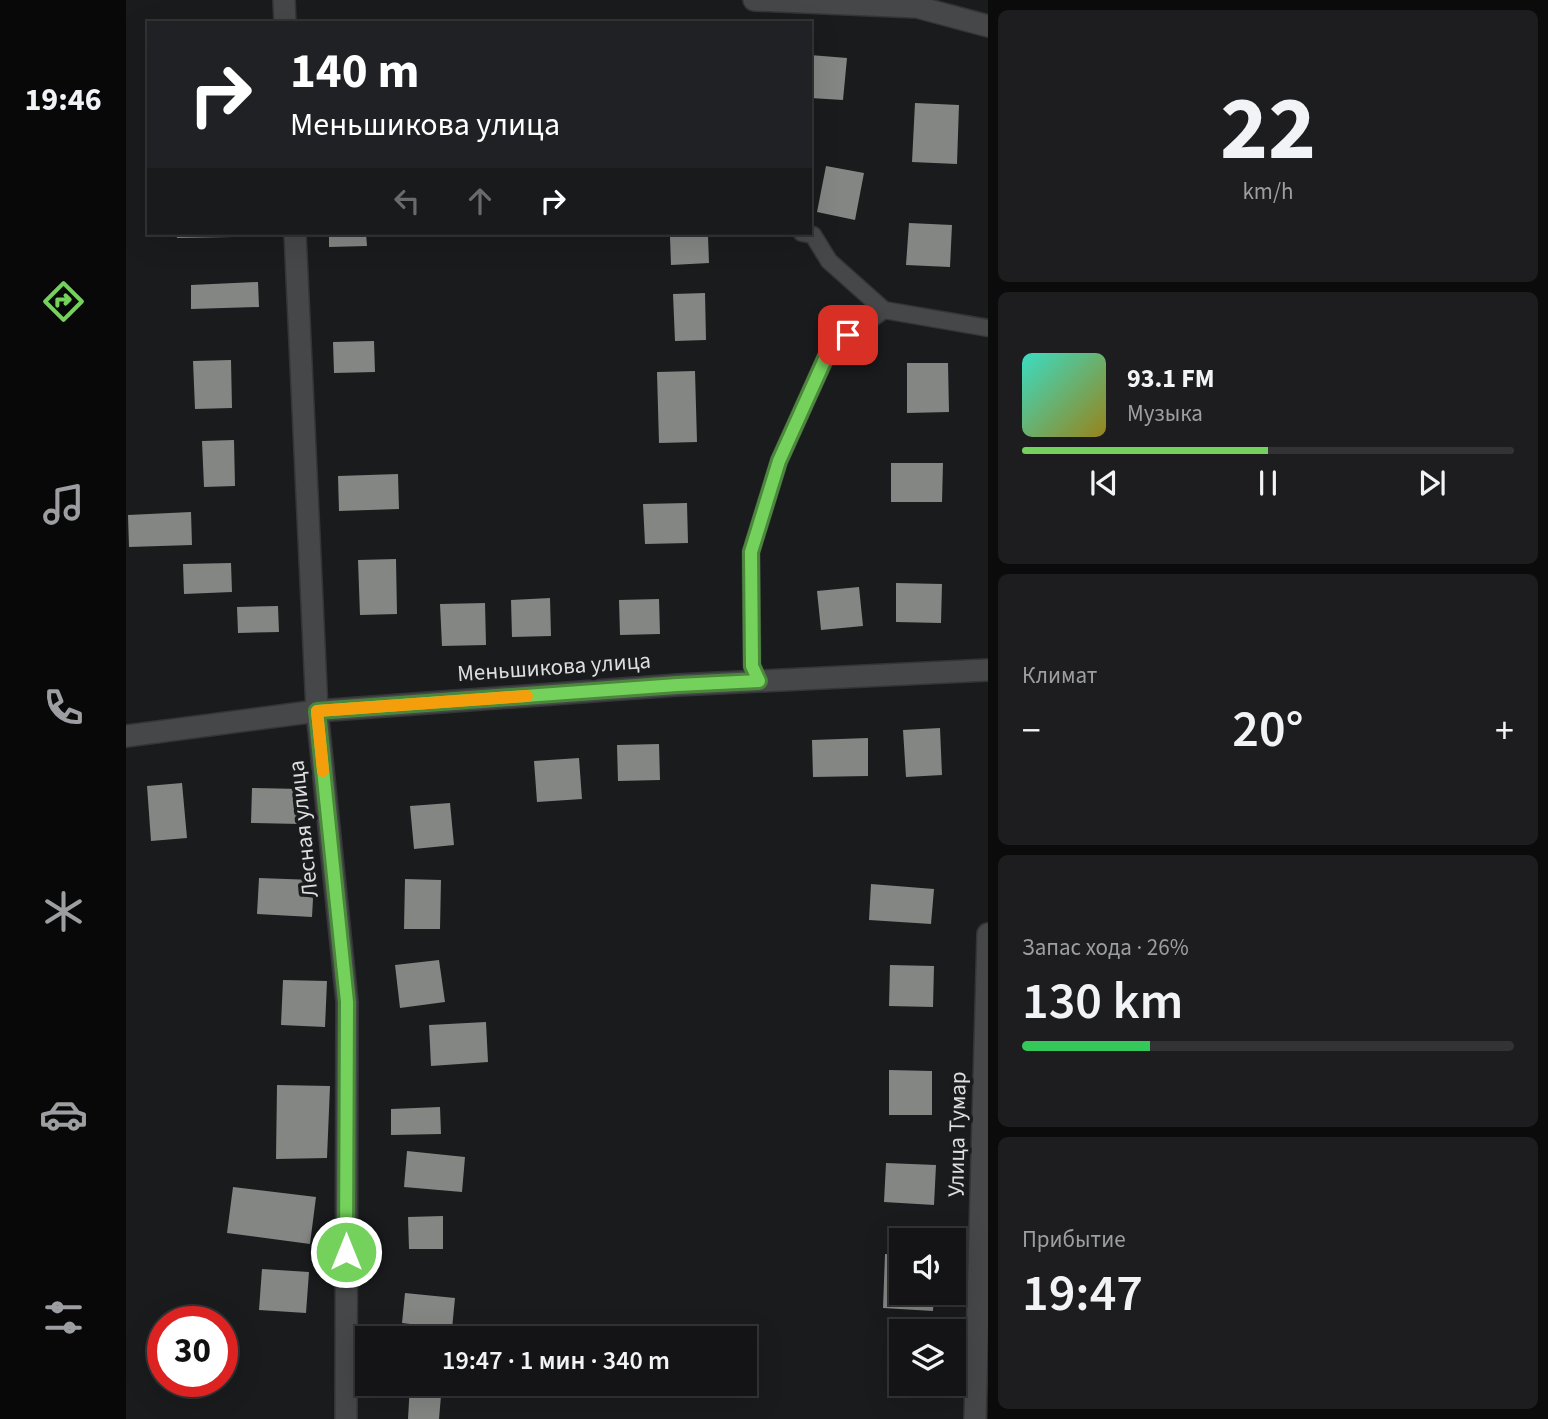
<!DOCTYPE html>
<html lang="ru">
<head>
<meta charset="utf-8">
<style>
  :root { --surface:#141416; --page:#1d1d1f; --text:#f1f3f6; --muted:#9d9ea1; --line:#333335; --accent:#74d25c }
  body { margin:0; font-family:"Source Sans 3",sans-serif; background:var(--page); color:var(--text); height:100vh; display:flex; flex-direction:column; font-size:26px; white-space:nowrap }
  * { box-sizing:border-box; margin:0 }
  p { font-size:23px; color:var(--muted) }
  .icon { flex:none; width:38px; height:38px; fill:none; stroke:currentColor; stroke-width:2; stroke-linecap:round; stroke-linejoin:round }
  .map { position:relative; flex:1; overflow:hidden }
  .sheet { display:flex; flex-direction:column; gap:10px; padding:10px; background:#0b0b0c; width:560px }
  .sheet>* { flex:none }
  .top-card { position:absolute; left:21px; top:21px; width:665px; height:214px; border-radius:0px; box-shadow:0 7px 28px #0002,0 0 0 2px var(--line); background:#202124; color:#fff; overflow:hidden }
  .buttons { position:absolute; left:763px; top:1228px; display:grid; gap:14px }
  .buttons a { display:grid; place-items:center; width:77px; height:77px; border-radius:0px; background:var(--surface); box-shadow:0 7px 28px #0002,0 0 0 2px var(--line); font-size:35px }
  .speed { position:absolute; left:21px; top:1306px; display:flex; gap:14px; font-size:35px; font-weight:700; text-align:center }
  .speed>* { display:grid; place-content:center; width:91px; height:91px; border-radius:50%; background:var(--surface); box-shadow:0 7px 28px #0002,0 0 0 2px var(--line); line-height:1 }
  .speed .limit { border:10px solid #d22; background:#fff; color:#111 }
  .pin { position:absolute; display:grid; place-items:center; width:60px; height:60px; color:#fff; margin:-30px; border-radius:14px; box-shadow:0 4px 10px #0006 }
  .me { position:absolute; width:77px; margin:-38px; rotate:0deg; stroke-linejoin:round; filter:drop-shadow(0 0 5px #0008) }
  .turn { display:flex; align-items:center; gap:24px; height:147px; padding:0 28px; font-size:32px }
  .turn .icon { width:91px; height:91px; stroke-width:2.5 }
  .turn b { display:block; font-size:49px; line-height:60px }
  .lanes { display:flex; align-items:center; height:66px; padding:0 28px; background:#0003; justify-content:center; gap:35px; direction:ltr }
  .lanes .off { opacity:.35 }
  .big { font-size:52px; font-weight:600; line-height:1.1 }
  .sheet .card { flex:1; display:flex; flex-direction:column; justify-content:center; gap:10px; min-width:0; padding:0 24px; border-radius:10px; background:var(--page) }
  .sheet .dial { align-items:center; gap:0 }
  .dial b { font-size:91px; line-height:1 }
  .song { display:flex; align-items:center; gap:21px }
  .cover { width:84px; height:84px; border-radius:10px; background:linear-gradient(135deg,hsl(170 70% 55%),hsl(50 70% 35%)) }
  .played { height:7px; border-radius:4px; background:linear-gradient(90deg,var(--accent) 50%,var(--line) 50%) }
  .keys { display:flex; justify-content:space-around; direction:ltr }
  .heat { display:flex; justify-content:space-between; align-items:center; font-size:38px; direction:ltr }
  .charge { height:10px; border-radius:5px; background:linear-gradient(90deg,#34c759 26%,var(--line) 0) }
  .trip { position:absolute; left:229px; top:1326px; width:402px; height:70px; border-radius:0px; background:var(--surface); box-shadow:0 7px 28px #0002,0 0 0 2px var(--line); font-weight:600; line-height:70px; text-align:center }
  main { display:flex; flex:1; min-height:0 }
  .tab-bar { display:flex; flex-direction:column; width:126px; justify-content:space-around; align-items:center; background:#080809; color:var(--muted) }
  .tab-bar .icon { width:49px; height:49px }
  .tab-bar .on { color:var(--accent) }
  .tab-bar b { font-size:32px; color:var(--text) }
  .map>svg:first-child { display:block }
  .building { fill:#848683 }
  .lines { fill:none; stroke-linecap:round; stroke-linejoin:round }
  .lane-casing { stroke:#343537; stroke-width:19 }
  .street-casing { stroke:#343537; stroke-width:24 }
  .lane { stroke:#464749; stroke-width:16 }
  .street { stroke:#464749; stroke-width:21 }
  .route-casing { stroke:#4b883c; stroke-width:18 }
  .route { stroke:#74d25c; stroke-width:12 }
  .slow { stroke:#f59e0b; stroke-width:12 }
  .labels { text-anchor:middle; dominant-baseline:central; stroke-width:7; stroke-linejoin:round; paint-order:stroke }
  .street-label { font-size:23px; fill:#dcdddf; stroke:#1a1b1d }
</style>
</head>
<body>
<main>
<nav class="tab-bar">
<b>19:46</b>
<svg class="icon on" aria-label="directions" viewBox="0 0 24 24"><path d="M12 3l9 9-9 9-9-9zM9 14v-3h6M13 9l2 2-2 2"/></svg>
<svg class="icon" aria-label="music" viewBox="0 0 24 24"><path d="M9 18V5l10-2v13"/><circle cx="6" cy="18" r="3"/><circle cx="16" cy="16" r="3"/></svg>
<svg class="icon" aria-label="phone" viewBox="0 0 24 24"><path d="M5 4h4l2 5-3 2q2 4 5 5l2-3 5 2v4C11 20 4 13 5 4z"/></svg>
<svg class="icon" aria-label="climate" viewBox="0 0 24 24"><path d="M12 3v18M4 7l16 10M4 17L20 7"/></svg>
<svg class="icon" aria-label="car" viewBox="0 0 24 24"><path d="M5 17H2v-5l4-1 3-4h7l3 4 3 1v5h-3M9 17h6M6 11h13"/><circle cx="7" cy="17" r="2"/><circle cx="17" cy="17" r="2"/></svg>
<svg class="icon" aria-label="filters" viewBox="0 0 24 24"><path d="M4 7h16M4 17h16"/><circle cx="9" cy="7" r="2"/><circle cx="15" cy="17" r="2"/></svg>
</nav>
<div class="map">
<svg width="862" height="1419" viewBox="0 0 862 1419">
  <rect width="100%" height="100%" fill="#1a1b1d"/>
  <path class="building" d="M684 55 721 58 717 100 684 98Z
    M789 103 833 105 831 164 786 162Z
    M700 166 738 173 729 220 691 212Z
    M783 223 826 225 824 267 780 265Z
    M50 233H107V237L51 238Z
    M203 233H240L241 246 203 247Z
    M582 236 583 263 545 265 544 237Z
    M132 282 133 307 65 309V285Z
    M579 293 580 340 549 341 547 294Z
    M248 341 249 372 208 373 207 342Z
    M105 360 106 408 69 409 67 361Z
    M781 363H822L823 412 781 413Z
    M569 371 571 442 533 443 531 372Z
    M108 440 109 486 78 487 76 441Z
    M765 463H817L816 502H765Z
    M272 474 273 509 213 511 212 476Z
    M561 503 562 543 519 544 517 504Z
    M65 512 66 545 3 547 2 515Z
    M270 559 271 614 234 615 232 560Z
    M105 563 106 592 58 594 57 564Z
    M770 583 816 584 815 623 770 622Z
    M733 587 737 626 695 630 691 591Z
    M424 598 425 636 386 637 385 600Z
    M533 599 534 634 494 635 493 600Z
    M359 603 360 645 316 646 314 604Z
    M152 606 153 632 112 633 111 607Z
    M814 728 816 775 780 777 777 730Z
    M742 738V776L687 777 686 740Z
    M533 744 534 780 492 781 491 745Z
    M453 758 456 799 411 802 408 761Z
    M56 783 61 838 25 841 21 786Z
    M126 788 175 789 174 824 125 823Z
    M324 803 328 845 288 849 284 806Z
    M133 878 188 880 186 917 131 914Z
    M279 879 315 880 314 929H278Z
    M745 884 808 889 805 924 743 920Z
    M313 960 319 1002 274 1008 269 965Z
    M764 965 808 966 807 1007 763 1006Z
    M157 980 201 981 199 1027 155 1025Z
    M360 1022 362 1062 305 1066 303 1025Z
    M763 1070 806 1071V1115H763Z
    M151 1085 204 1086 201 1158 150 1159Z
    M314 1107 315 1134 265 1135V1109Z
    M281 1151 339 1157 336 1192 278 1187Z
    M760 1163 810 1165 808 1205 758 1202Z
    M107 1187 190 1197 184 1244 101 1233Z
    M317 1216V1249H283L282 1217Z
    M759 1254 775 1255V1293H808L807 1311 757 1308Z
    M136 1269 183 1272 180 1313 133 1310Z
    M279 1293 329 1298 326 1329 276 1323Z
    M770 1335 775 1336V1376L766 1375Z
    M284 1384H316L313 1419H282Z"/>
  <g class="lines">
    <defs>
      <path id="lane" d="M676 233 687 235 703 261 758 310
        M633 681 626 666 625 552 653 461 704 348 758 310 862 328"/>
      <path id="street" d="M158 0 159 23
        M628 0 791 7 862 26
        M169 233 191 711 221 1002 220 1419
        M0 736 191 711 551 685 862 670
        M849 1419 862 934"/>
    </defs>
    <use href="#lane" class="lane-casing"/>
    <use href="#street" class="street-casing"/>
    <use href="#lane" class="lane"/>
    <use href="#street" class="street"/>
  </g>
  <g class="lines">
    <defs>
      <path id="route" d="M220 1252 221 1002 191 711 551 685 633 681 626 666 625 552 653 461 704 348 722 335"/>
    </defs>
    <use href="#route" class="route-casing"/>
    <use href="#route" class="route"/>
    <path class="slow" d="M197 771 191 711 401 696"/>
  </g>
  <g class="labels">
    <g class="street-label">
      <text transform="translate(428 667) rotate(-4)">Меньшикова улица</text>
      <text transform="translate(177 829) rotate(-96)">Лесная улица</text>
      <text transform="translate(831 1134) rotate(-89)">Улица Тумар</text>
    </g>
  </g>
</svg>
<div class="buttons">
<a><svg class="icon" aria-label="sound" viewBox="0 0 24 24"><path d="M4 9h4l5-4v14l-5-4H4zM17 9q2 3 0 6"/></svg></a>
<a><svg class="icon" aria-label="layers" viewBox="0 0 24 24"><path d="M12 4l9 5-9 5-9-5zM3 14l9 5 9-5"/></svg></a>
</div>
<div class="speed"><div class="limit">30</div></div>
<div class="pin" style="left:722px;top:335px;background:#d93025"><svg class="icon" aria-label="arrive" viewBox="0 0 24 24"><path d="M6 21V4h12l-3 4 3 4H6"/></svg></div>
<svg class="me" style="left:220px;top:1252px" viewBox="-20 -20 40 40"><circle r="17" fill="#74d25c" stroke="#fff" stroke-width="3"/><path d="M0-11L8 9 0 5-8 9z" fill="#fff"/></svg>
<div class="trip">19:47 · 1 мин · 340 m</div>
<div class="top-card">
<div class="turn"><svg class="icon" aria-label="right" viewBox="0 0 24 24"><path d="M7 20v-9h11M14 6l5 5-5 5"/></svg><div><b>140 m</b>Меньшикова улица</div></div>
<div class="lanes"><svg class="icon off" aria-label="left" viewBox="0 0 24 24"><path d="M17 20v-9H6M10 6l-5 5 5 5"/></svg><svg class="icon off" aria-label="ahead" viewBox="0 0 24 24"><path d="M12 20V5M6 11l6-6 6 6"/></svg><svg class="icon" aria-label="right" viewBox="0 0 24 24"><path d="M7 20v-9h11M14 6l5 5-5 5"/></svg></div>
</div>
</div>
<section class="sheet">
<div class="card dial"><b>22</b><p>km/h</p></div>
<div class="card">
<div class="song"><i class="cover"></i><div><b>93.1 FM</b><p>Музыка</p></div></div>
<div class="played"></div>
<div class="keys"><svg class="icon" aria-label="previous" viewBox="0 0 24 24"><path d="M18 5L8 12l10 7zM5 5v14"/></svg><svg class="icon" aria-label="pause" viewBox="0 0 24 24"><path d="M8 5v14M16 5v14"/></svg><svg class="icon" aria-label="next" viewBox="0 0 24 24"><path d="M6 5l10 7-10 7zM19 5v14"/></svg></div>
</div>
<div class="card"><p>Климат</p>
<div class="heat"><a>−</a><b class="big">20°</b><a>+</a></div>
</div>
<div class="card"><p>Запас хода · 26%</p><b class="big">130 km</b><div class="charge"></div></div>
<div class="card"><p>Прибытие</p><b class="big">19:47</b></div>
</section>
</main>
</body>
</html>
